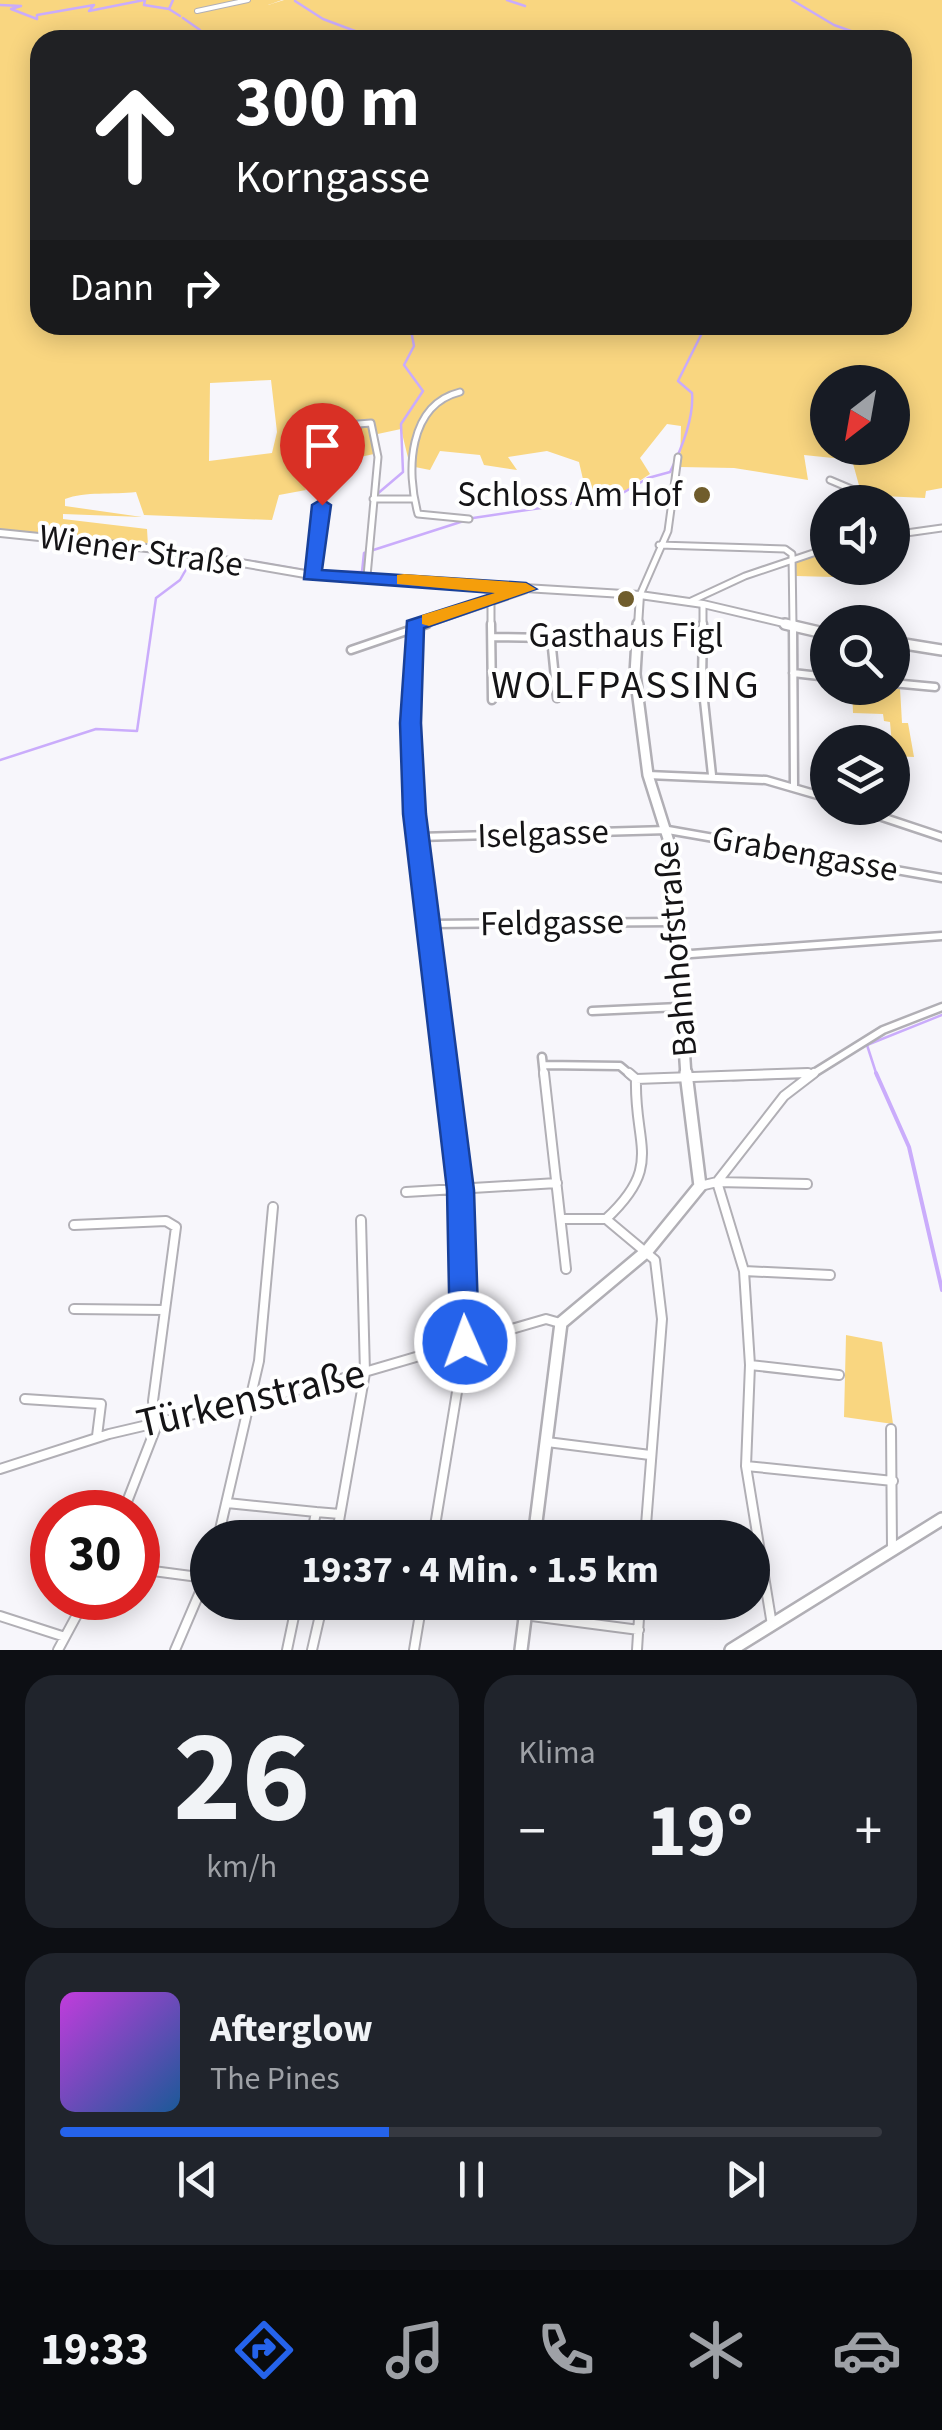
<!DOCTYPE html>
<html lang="de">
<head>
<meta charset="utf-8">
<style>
  :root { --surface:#171b24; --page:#20242c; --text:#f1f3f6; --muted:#9ea1a6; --line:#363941; --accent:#2563eb }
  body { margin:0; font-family:"Source Sans 3",sans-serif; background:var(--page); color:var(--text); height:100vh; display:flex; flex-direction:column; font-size:38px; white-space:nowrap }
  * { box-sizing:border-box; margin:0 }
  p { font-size:32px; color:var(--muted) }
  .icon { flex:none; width:55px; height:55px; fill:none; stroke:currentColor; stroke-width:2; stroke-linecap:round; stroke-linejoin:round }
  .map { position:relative; height:1650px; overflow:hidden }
  .details { display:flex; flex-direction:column; gap:25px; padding:25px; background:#0d0f14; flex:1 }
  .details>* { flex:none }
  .guide { position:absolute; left:30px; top:30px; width:882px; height:305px; border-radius:30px; box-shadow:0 5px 25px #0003; background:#202124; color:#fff; overflow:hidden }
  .needle { width:65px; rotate:211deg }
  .tools { position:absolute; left:810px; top:365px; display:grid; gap:20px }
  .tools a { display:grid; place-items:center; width:100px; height:100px; border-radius:50%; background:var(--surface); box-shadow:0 5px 25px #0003; font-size:50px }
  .speed { position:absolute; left:30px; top:1490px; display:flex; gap:20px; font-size:50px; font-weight:700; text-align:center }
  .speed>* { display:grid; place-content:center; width:130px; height:130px; border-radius:50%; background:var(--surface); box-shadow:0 5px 25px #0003; line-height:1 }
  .speed .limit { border:15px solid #d22; background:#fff; color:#111 }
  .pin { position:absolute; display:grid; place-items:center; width:85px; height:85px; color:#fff; margin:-102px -42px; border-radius:50% 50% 50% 0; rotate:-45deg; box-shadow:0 0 10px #0007 }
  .pin .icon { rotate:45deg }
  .me { position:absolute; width:110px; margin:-55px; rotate:358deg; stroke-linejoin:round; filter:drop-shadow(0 0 8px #0008) }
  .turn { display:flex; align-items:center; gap:35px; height:210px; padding:0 40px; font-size:45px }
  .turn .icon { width:130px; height:130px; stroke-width:2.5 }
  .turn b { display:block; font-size:70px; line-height:85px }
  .then { display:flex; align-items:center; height:95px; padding:0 40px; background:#0003; gap:20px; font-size:38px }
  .big { font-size:75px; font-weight:700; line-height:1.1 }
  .details .card { flex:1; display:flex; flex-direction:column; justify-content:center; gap:15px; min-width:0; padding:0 35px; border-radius:30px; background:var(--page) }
  .details .dial { align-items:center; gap:0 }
  .dial b { font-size:130px; line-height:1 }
  .song { display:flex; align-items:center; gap:30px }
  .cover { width:120px; height:120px; border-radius:15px; background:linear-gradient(135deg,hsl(290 70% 55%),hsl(210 70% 35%)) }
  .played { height:10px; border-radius:5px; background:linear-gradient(90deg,var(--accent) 40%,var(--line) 40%) }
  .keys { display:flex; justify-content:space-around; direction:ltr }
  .heat { display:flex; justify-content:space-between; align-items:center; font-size:55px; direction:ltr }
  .details .tiles { flex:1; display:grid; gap:25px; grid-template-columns:1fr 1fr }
  .card:last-child { grid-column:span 2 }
  .trip { position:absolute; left:190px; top:1520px; width:580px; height:100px; border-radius:50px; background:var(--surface); box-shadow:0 5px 25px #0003; font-weight:700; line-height:100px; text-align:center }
  .menu { display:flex; height:160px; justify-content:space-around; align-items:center; background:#090b0e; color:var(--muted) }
  .menu .icon { width:70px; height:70px }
  .menu .selected { color:var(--accent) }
  .menu b { font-size:45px; color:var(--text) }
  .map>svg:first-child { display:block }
  .green { fill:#f9d680; fill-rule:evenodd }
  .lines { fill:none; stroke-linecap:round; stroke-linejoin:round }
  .stream-far1 { stroke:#caacfb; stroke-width:2.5 }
  .stream { stroke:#caacfb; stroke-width:4 }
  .street-far3-casing { stroke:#b1afb5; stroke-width:6 }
  .street-far2-casing { stroke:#b1afb5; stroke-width:9 }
  .street-far1-casing { stroke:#b1afb5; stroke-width:11 }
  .street-casing { stroke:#b1afb5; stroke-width:12 }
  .secondary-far2-casing { stroke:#b1afb5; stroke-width:10 }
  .secondary-far1-casing { stroke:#b1afb5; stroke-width:14 }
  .secondary-casing { stroke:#b1afb5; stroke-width:16 }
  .street-far3 { stroke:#fff; stroke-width:4 }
  .street-far2 { stroke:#fff; stroke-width:5 }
  .street-far1 { stroke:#fff; stroke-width:6 }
  .street { stroke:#fff; stroke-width:8 }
  .secondary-far2 { stroke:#fff; stroke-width:6 }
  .secondary-far1 { stroke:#fff; stroke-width:9 }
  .secondary { stroke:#fff; stroke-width:11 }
  .route { fill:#2563eb; stroke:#184099; stroke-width:2.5 }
  .slow { fill:#f59e0b }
  .poi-dot { fill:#705d2c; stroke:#fff; stroke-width:4 }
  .labels { text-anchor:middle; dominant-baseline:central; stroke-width:8; stroke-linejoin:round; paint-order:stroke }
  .poi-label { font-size:35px; fill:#151416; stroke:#fff; text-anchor:end }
  .street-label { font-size:35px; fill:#151416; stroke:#fff }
  .quarter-label { font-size:40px; letter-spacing:2.5px; fill:#151416; stroke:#fff }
  .near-street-label { font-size:42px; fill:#151416; stroke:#fff }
</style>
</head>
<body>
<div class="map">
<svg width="942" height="1650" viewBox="0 0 942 1650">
  <rect width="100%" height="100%" fill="#f7f6fb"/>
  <path class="green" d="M0 0H282L268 5 284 0H942V488L926 491 925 498 882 496 860 489 852 460 804 455 808 480 734 468 680 467 681 426 667 424 640 458 650 474 626 490 588 501 579 462 547 451 508 457 517 470 484 465 480 455 440 451 430 470 410 466 401 429 373 435 374 454 346 460 314 445 285 454 306 490 279 495 272 520 144 515 136 492C113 495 85 491 65 499V506L142 517 63 514V519L147 529 148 545 0 530ZM40 40H902V325H40ZM271 380 277 432 272 453 209 461 210 383ZM828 382H892V448H828Z
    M827 551 828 568H869L870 578 796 576 795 562Z
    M852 688H900L902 723H908L914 757 893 756 890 722 884 721 883 714 853 713Z
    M846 1335 882 1342 893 1424 844 1417Z"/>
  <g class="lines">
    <path class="stream-far1" d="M145 0 144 5 169 9 173 0
      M507 0 525 6
      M792 0 834 25 876 40
      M295 1 323 19 379 40
      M0 5 21 6 11 9 37 19V15L94 5 89 11 144 0
      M169 9 180 16
      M183 18 200 30 203 40
      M376 36 435 40
      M376 495 403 472 401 424 423 391 404 365 414 346 410 325
      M0 760 96 729 137 731 156 598 180 580 196 552 309 571 362 572 364 553 473 518 616 497 648 478 670 472C681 450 694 418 692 393L678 381 706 325
      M877 1076 867 1045 942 1015"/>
    <path class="stream" d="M876 1073 909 1147 942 1290"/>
    <defs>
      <path id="street-far3" d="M197 11 248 0"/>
      <path id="street-far2" d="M460 392C408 405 406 471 418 514L469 519
        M357 436 358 424 371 423 378 457 367 576
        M830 480 882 502
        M373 499H414
        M892 535 942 528
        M659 545 785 549 792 554 793 626
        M311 575 322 505
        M640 595 668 531 678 457
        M491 600V626
        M689 602 745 576 828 548
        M420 626 525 590
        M703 626V604"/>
      <path id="street-far1" d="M491 624 492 700
        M703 624 702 682 712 775
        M793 624 794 786
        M414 625C408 782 427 920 446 1076
        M493 637 551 638 557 698
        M351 650 427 624
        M793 673 828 677
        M892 683 935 687
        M648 775 766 780 828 798
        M855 808 942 837
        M418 837 668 830 942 878
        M430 924 674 922
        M677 955 942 936
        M592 1011 679 1007
        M542 1057 544 1076
        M543 1065 620 1066 632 1076
        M733 1076 814 1073 883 1030 942 1007
        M810 1076 814 1073"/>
      <path id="street" d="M544 1073 566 1269
        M636 1079 808 1073
        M700 1186 717 1182 807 1184
        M406 1192 557 1183
        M562 1219H606L655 1260 662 1319 645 1538
        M606 1219C664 1165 634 1146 636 1079L629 1073
        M74 1225 166 1221 176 1227 153 1401 155 1430 123 1512
        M744 1271 830 1275
        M74 1309 164 1310
        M750 1365 839 1375
        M25 1399 101 1404 97 1436
        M891 1429 892 1548
        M547 1442 650 1455
        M746 1466 893 1481
        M0 1469 109 1434 327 1383 546 1319 560 1323
        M227 1503 316 1512
        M218 1538 259 1361 273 1207
        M311 1538 316 1512 340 1514
        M336 1538 365 1373 361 1220
        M433 1538 465 1343 460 1189 446 1073
        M138 1569 206 1578
        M425 1602 639 1630
        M0 1616 65 1637
        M772 1625 746 1466 750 1365 744 1271 717 1182 784 1096 814 1073
        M58 1650 86 1598
        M175 1650 208 1573
        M287 1650 297 1602
        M312 1650 323 1602
        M414 1650 422 1602
        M637 1650 640 1602"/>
      <path id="secondary-far2" d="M0 533 166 550 311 575 640 595 703 604 796 626
        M638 626 640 595"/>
      <path id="secondary-far1" d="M638 624 635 674 648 775 671 848 686 1076
        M785 624 828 634
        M892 642 942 650"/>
      <path id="secondary" d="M534 1538 561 1323 647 1251 700 1186 686 1073
        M521 1650 527 1602
        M731 1650 942 1519"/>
    </defs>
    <use href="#street-far3" class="street-far3-casing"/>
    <use href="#street-far2" class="street-far2-casing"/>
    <use href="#street-far1" class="street-far1-casing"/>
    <use href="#street" class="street-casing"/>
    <use href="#secondary-far2" class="secondary-far2-casing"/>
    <use href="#secondary-far1" class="secondary-far1-casing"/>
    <use href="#secondary" class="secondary-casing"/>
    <use href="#street-far3" class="street-far3"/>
    <use href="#street-far2" class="street-far2"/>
    <use href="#street-far1" class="street-far1"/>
    <use href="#street" class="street"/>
    <use href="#secondary-far2" class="secondary-far2"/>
    <use href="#secondary-far1" class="secondary-far1"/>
    <use href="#secondary" class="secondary"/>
  </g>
  <path class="route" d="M322 499 331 505 322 570 526 583 536 589 424 628 421 723 426 814 474 1190 479 1342 475 1351 465 1355 454 1351 450 1342 447 1190 403 814 400 723 407 621 494 593 304 579 312 505Z"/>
  <path class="slow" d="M404 574 526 583 536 589 429 626 422 624V615L495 593 397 584V575Z"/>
  <g class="poi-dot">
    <circle cx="702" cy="495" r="10"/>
    <circle cx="626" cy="599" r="10"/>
  </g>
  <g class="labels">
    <g class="poi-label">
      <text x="682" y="495">Schloss Am Hof</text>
      <text x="626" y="636" text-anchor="middle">Gasthaus Figl</text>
    </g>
    <g class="street-label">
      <text transform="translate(141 551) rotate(8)">Wiener Straße</text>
      <text transform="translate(543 834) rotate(-2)">Iselgasse</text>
      <text transform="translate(805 854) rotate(10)">Grabengasse</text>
      <text transform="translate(552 923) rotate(-1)">Feldgasse</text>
      <text transform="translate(676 949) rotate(-95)">Bahnhofstraße</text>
    </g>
    <g class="quarter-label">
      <text x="626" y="685">WOLFPASSING</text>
    </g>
    <g class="near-street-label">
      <text transform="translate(251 1399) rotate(-13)">Türkenstraße</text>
    </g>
  </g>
</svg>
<div class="tools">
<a><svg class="needle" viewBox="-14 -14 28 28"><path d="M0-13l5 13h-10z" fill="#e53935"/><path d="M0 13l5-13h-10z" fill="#9ea1a6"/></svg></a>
<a><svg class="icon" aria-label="sound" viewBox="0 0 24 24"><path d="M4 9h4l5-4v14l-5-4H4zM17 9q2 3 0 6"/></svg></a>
<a><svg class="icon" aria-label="search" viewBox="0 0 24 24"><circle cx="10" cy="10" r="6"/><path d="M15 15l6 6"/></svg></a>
<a><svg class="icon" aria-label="layers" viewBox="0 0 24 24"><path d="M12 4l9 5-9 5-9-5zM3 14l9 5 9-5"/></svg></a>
</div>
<div class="speed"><div class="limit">30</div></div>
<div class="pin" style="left:322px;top:505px;background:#d93025"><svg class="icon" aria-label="arrive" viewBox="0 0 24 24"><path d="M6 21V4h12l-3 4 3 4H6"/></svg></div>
<svg class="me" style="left:465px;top:1342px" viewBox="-20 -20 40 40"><circle r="17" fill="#2563eb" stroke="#fff" stroke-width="3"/><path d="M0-11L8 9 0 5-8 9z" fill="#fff"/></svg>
<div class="trip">19:37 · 4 Min. · 1.5 km</div>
<div class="guide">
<div class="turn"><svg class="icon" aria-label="ahead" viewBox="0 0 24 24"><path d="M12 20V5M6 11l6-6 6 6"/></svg><div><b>300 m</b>Korngasse</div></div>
<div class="then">Dann<svg class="icon" aria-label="right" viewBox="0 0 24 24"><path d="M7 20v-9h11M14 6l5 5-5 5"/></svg></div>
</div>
</div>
<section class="details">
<div class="tiles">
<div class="card dial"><b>26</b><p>km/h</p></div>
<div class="card"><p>Klima</p>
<div class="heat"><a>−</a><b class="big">19°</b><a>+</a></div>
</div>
<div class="card">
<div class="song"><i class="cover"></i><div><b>Afterglow</b><p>The Pines</p></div></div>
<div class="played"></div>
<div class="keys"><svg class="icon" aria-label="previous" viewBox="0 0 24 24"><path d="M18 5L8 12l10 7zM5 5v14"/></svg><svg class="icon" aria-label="pause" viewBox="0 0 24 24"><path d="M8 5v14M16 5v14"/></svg><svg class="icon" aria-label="next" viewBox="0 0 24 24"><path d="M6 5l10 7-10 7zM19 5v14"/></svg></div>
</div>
</div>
</section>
<nav class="menu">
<b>19:33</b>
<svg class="icon selected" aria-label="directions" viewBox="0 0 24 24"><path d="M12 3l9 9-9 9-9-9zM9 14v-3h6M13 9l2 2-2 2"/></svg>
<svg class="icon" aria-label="music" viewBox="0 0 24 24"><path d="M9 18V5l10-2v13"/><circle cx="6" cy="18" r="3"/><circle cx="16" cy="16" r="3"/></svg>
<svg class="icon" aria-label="phone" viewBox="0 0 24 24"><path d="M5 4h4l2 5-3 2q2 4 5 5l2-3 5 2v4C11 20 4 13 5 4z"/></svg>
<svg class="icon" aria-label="climate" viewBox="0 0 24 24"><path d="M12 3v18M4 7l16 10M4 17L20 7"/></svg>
<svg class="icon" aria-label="car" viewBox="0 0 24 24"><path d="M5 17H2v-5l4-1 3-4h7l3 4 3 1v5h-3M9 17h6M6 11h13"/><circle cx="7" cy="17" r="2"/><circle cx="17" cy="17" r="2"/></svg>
</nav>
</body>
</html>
